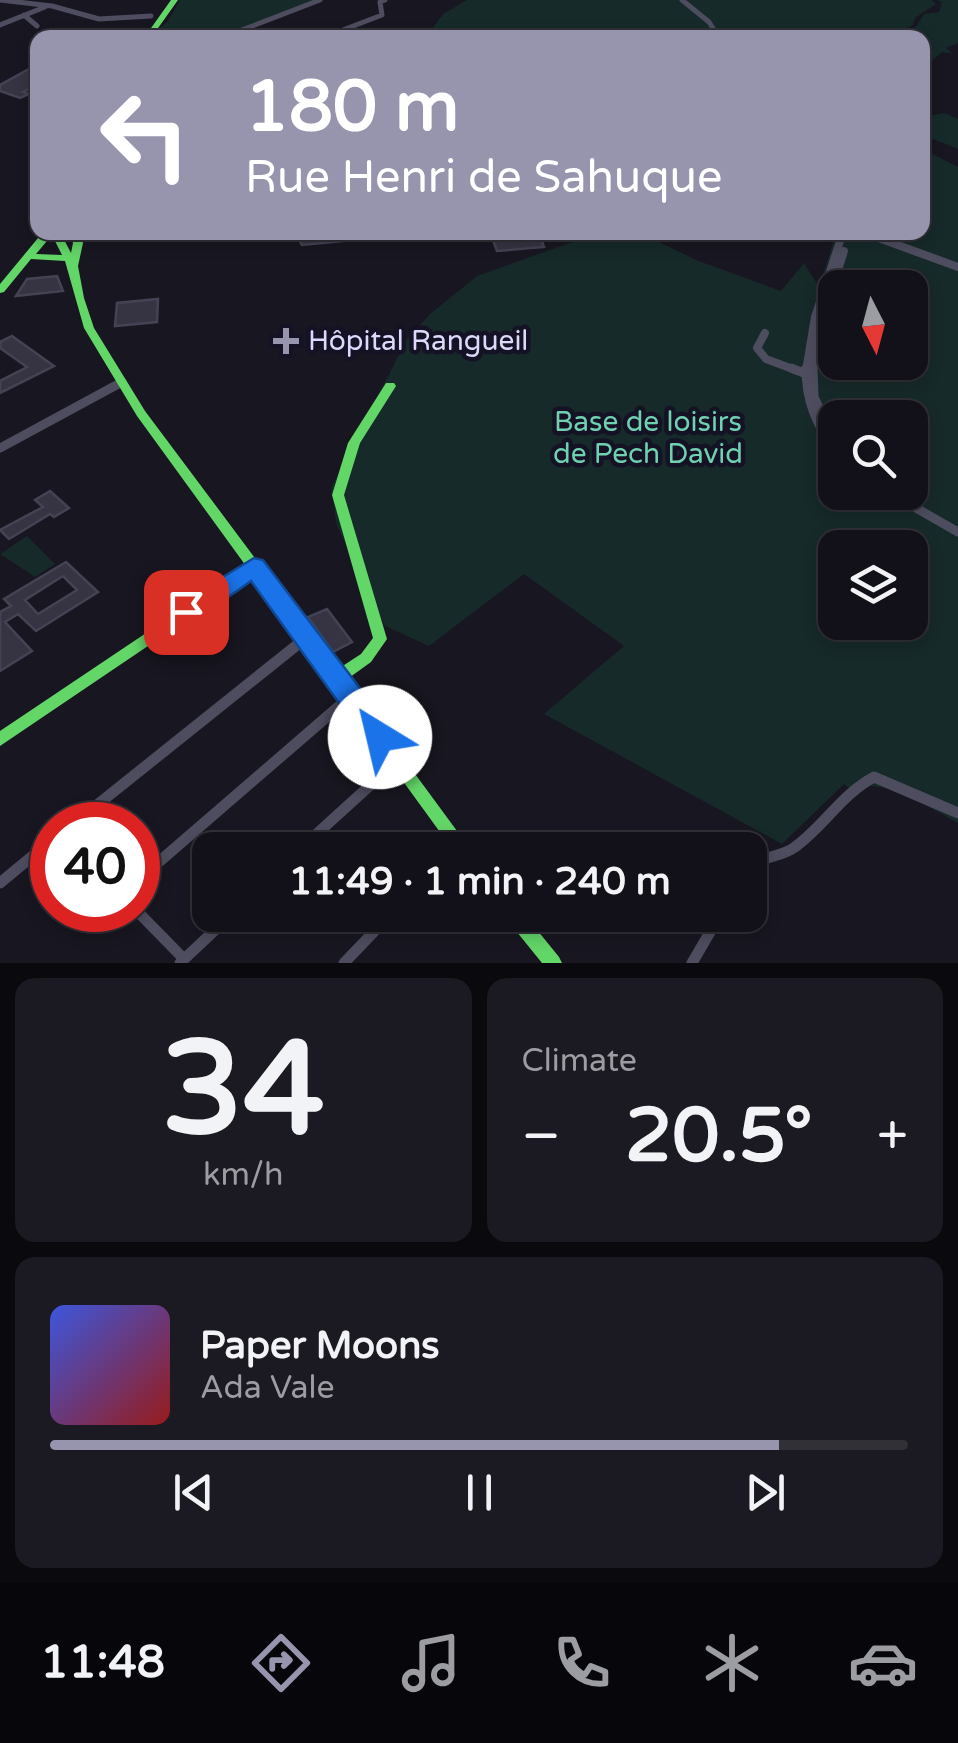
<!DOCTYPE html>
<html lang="en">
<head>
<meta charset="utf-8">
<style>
  :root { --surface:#121018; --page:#1b1921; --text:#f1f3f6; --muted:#9c9da2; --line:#313037; --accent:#9795ae }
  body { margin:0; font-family:"Varela Round",sans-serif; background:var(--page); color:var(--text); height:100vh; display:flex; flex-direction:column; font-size:38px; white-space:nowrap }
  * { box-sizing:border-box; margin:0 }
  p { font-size:32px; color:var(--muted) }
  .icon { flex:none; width:55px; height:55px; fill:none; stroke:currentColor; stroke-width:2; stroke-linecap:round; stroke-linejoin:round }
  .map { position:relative; height:963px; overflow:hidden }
  .panel { display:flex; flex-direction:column; gap:15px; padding:15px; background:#0a090d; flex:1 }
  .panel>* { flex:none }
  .banner { position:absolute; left:30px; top:30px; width:900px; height:210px; border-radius:20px; box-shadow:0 5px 15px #0003,0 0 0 2px var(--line); background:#9795ae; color:#fff; overflow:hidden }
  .needle { width:65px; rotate:174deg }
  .controls { position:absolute; left:818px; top:270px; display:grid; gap:20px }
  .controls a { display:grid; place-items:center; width:110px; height:110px; border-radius:20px; background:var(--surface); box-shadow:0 5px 15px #0003,0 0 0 2px var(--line); font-size:50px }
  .speed { position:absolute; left:30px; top:802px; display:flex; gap:20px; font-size:50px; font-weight:700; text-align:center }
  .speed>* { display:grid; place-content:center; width:130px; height:130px; border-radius:50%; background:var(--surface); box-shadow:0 5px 15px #0003,0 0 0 2px var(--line); line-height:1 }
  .speed .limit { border:15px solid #d22; background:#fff; color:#111 }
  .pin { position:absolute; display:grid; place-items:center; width:85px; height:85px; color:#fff; margin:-42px; border-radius:20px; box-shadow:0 5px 15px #0006 }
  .me { position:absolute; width:110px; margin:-55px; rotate:324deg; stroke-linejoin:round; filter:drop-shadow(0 0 8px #0008) }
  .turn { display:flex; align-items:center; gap:35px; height:210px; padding:0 50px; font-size:45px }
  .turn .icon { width:130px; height:130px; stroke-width:2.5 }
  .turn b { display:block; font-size:70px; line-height:85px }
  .big { font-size:75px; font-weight:700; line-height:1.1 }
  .panel .tile { flex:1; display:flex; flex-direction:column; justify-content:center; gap:15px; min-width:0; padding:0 35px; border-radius:20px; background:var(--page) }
  .panel .dial { align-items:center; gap:0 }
  .dial b { font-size:130px; line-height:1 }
  .song { display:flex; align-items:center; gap:30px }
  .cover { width:120px; height:120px; border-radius:15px; background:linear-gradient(135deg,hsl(230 70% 55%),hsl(0 70% 35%)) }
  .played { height:10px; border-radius:5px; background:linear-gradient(90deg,var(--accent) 85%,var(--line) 85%) }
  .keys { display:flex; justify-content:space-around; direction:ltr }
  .heat { display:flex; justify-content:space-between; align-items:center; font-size:55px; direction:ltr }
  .panel .tiles { flex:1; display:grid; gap:15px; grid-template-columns:1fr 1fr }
  .tile:last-child { grid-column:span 2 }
  .trip { position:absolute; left:192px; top:832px; width:575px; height:100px; border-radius:20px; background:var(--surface); box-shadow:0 5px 15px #0003,0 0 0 2px var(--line); font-weight:700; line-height:100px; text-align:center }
  .menu { display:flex; height:160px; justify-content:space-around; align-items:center; background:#07060a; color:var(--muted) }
  .menu .icon { width:70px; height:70px }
  .menu .active { color:var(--accent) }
  .menu b { font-size:45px; color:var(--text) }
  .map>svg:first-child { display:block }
  .green { fill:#162a29; fill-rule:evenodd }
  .building { fill:#363442; stroke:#444353; stroke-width:2.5; fill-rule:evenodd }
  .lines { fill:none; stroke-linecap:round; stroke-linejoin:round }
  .street-far3 { stroke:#4d4d5f; stroke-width:5 }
  .street-far2 { stroke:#4d4d5f; stroke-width:8 }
  .street-far1 { stroke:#4d4d5f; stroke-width:9 }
  .street { stroke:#4d4d5f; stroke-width:11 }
  .fast { fill:#63d668; fill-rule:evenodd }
  .route { fill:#1a73e8; stroke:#114b97; stroke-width:2.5 }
  .poi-dot { fill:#9795ae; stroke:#141224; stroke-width:4 }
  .labels { text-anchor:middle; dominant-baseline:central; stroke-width:9; stroke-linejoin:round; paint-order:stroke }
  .poi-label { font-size:28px; fill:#dbdafa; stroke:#141224; text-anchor:start }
  .park-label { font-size:28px; fill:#6fd1b0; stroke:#141224 }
</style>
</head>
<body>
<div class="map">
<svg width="958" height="963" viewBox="0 0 958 963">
  <rect width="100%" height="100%" fill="#181620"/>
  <path class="green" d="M180 0H316L218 37 149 38 168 21Z
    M467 0H932L936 4 915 18 913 25 884 37 425 38 443 14Z
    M937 0H958V43L946 48 953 54 942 52 926 66 923 65 922 38 889 37 916 27 924 14 939 12 942 2Z
    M922 110 928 116 944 113 958 119V149L923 135Z
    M923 149 958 167V823L896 789 870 786 857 794 844 784 782 844 544 714 624 646 524 574 429 646 385 626 337 526 331 488 407 339 430 314 477 276 600 232 645 235 696 260 781 291 804 263 819 287 836 233 922 232ZM835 288H910V362H835ZM835 418H910V492H835ZM835 548H910V622H835Z
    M27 536 55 564 35 577 0 554Z"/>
  <path class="building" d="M38 64V84L23 92 29 94 20 98 0 91V85Z
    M294 232H354L355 240 302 245Z
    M540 236 544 247 497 251 493 240Z
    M57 276 63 291 16 296 27 279Z
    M158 299 157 322 115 326 117 303Z
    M12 336 54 366 0 393V381L27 367 0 348V342Z
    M50 491 69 508 54 517 50 514 9 539 0 530 43 507 35 500Z
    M66 562 98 592 36 631 18 614 5 622 32 651 0 671V612L11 606 4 599ZM63 576 77 590 38 614 25 600Z
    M327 609 352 642 333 652 308 617Z"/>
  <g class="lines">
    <path class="street-far3" d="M0 0 52 6 99 19 151 16
      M682 0 709 22 719 38
      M24 15 37 26
      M0 25 45 7
      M221 38 320 0
      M322 38 382 15 380 2 385 0"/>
    <path class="street-far2" d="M862 232 958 267
      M765 333 757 348 766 359 798 371
      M806 371 815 317 843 232
      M813 371 821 324 844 251"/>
    <path class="street-far1" d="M791 368 809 375
      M806 368C806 401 816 424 835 451
      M813 368 814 397 835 442
      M0 448 122 382
      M888 492 958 532"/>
    <path class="street" d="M72 825 307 637
      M299 850 398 760
      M750 865C764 856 782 857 795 847 824 826 842 794 874 777L958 813
      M138 880 351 696
      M0 883 52 840
      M136 910 184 959
      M180 963 231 915
      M344 963 390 915
      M692 963 720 915"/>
    <path class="fast" d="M171 0H178L151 38H144Z
      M43 232H60L71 253 73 243 70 232H80L83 243 78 266 84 298 94 328 145 411 338 669 361 654 373 638 332 495 348 443 386 383H394L396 386 360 443 344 495 387 639 371 662 346 680 471 850H453L253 575 0 746V731L246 566 137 416 84 328 65 261 31 259 4 292 0 293V284ZM52 235 62 255 36 254Z
      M505 915H525L559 957 562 963H542L508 921Z"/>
  </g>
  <path class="route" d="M254 558 263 560 390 728 394 737 390 746 380 749 370 746 251 581 196 620H177L174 612 177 605Z"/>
  <path class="poi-dot" d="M281 326h10v10h10v10h-10v10h-10v-10h-10v-10h10z"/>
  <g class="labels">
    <g class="poi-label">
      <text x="308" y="341">Hôpital Rangueil</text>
    </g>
    <g class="park-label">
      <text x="648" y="422">Base de loisirs<tspan x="648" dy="32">de Pech David</tspan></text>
    </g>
  </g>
</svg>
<div class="controls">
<a><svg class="needle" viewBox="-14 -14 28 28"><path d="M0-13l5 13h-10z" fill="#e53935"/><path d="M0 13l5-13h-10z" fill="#9c9da2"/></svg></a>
<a><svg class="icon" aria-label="search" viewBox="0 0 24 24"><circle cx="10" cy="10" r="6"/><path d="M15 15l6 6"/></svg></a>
<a><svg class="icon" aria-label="layers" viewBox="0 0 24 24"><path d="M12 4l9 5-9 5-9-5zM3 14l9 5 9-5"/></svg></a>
</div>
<div class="speed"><div class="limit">40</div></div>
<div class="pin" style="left:186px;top:612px;background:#d93025"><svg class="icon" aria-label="arrive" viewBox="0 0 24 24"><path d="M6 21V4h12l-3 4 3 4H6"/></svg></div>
<svg class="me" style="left:380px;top:737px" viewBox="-20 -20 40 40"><circle r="19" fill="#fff"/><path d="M0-13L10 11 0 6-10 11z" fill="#1a73e8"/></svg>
<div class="trip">11:49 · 1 min · 240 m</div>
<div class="banner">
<div class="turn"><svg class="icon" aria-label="left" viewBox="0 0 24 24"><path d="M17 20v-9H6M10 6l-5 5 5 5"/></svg><div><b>180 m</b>Rue Henri de Sahuque</div></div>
</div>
</div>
<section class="panel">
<div class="tiles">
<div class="tile dial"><b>34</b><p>km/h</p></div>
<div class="tile"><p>Climate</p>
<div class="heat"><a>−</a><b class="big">20.5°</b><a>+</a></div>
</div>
<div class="tile">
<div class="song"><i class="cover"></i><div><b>Paper Moons</b><p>Ada Vale</p></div></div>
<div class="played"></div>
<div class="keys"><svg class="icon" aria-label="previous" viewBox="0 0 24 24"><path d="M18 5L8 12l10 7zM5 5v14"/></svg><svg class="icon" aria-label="pause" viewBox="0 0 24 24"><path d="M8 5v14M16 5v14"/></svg><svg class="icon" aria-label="next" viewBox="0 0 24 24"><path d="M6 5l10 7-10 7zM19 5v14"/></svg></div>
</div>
</div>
</section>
<nav class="menu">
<b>11:48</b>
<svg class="icon active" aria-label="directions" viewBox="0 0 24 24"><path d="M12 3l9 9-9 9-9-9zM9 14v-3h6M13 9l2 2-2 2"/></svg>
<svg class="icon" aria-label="music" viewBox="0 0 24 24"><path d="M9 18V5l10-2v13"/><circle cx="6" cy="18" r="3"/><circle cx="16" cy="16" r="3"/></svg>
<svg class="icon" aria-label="phone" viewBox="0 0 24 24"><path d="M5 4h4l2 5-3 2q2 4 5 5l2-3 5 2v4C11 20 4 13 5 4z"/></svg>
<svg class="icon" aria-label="climate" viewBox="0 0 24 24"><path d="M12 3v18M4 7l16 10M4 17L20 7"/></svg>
<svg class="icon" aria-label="car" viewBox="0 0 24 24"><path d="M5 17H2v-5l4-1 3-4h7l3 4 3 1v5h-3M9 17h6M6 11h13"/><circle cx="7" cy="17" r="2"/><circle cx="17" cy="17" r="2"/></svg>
</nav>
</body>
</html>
